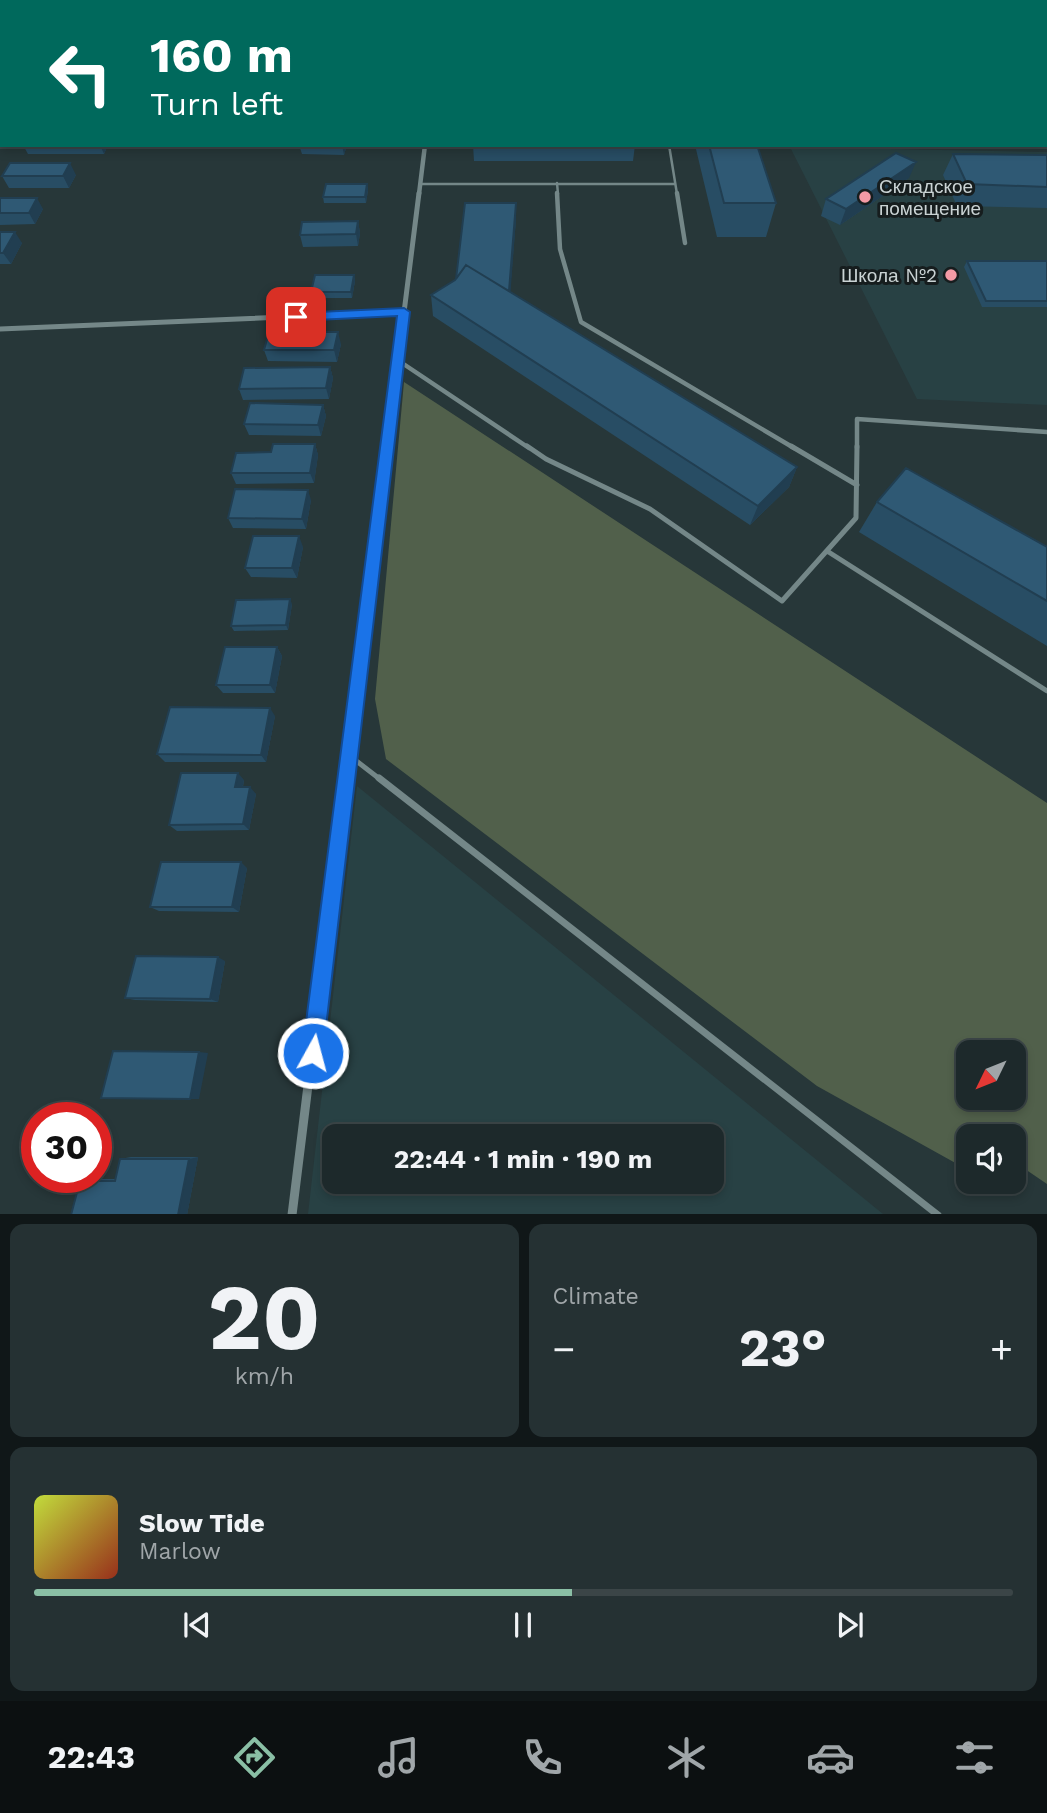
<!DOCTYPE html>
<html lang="en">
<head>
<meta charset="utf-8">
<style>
  :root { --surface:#1d292b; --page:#253133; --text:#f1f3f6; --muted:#a0a6a9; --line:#3b4547; --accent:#8abfa5 }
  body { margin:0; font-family:"Work Sans",sans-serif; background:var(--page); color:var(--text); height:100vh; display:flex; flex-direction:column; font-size:26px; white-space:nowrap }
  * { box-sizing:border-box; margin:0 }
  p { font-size:23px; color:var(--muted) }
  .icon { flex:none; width:38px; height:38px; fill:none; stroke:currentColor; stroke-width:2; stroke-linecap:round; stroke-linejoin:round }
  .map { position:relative; height:1214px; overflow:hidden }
  .details { display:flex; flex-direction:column; gap:10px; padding:10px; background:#101718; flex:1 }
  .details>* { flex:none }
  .top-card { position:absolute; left:0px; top:0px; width:1048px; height:147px; box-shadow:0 4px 10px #0003,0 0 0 2px var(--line); background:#00695c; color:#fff; overflow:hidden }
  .needle { width:46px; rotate:227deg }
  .tools { position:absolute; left:956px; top:1040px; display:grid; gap:14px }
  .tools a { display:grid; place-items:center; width:70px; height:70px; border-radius:14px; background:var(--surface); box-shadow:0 4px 10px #0003,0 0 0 2px var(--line); font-size:35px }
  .speed { position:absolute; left:21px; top:1102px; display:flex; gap:14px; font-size:35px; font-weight:700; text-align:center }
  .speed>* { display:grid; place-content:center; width:91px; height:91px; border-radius:50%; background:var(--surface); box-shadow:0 4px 10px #0003,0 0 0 2px var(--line); line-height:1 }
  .speed .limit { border:10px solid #d22; background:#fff; color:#111 }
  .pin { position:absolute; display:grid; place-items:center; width:60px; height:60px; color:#fff; margin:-30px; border-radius:14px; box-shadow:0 4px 10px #0006 }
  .me { position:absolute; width:77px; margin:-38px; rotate:7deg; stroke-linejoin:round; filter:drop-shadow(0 0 5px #0008) }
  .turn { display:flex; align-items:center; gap:24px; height:147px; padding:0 35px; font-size:32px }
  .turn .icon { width:91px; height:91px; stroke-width:2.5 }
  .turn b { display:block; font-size:49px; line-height:60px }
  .big { font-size:52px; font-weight:700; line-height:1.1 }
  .details .widget { flex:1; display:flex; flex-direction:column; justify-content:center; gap:10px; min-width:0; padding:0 24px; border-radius:14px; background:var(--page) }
  .details .dial { align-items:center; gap:0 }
  .dial b { font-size:91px; line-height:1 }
  .song { display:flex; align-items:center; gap:21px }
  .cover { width:84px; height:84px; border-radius:10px; background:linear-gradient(135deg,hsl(70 70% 55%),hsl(10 70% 35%)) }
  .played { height:7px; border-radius:4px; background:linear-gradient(90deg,var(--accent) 55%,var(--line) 55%) }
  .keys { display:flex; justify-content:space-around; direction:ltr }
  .heat { display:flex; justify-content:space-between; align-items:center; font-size:38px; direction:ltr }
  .details .tiles { flex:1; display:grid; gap:10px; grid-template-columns:1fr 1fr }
  .widget:last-child { grid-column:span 2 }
  .trip { position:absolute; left:322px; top:1124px; width:402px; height:70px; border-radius:14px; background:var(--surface); box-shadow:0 4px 10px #0003,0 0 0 2px var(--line); font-weight:700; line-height:70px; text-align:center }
  .dock { display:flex; height:112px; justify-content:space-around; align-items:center; background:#0c1011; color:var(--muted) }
  .dock .icon { width:49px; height:49px }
  .dock .current { color:var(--accent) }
  .dock b { font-size:32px; color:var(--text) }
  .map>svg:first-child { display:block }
  .built { fill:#284144; fill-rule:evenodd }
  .green { fill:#51604b; fill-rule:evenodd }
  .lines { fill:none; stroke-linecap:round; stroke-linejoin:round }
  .lane-far3 { stroke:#748788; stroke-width:2.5 }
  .lane-far2 { stroke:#748788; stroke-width:4.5 }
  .lane-far1 { stroke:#748788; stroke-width:5 }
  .lane { stroke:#748788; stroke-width:7 }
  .street-far3 { stroke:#748788; stroke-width:4.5 }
  .street-far2 { stroke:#748788; stroke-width:5 }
  .street-far1 { stroke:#748788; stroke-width:7 }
  .street { stroke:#748788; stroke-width:9 }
  .wall { fill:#284d64 }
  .shaded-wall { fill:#213e51 }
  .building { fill:#2f5974; stroke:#213e51; stroke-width:2 }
  .route { fill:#1a73e8; stroke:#114b97; stroke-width:2 }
  .poi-dot { fill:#f49aa5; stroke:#161d1e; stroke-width:2.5 }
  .labels { text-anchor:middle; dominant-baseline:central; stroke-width:6; stroke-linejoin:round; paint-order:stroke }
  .far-poi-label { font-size:19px; fill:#cad3d4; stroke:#161d1e; text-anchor:start }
</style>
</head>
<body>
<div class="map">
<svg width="1047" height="1215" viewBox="0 0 1047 1215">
  <rect width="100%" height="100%" fill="#273739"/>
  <path class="built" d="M790 147 1047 152V405L917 399Z
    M357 786 883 1214H308ZM334 1136H712V1181H334Z"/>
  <path class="green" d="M404 382 1047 803V1184L1022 1167 1007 1192 987 1181H1013V1136H968V1170L817 1086 386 759 375 699ZM968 1052H1013V1097H968Z"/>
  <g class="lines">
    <path class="lane-far3" d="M669 145 677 194
      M557 183 558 194
      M421 184H675"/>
    <path class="lane-far2" d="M557 193 560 249 581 322 794 448
      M677 193 685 243
      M399 361 529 448
      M857 448V419L1047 432"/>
    <path class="lane-far1" d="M527 446 546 459 650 509 782 601 856 518 857 446
      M791 446 857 485
      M827 551 1047 691
      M350 756 381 780"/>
    <path class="lane" d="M379 778 938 1215"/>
    <path class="street-far3" d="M746 1 925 2
      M0 131 2 128
      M419 194 425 145"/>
    <path class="street-far2" d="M0 329 404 312
      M387 448 419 193"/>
    <path class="street-far1" d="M346 780 388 446"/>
    <path class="street" d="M292 1215 346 778"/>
  </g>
  <path class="wall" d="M2 0H56L55 2H3Z
    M478 0H589V2H478Z
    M2 18V57H0V20Z
    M23 145H108L104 154H28Z
    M299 145H347L344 155 302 154Z
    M473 145H635L633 161H474Z
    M695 145H757L776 203 766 237H717Z
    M953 154 1047 155V208L957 206 943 175Z
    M76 175 69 188H9L2 176Z
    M909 178 840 225 821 216 826 199Z
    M367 184 368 190 366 203H324L323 197Z
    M0 198 43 209 35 224 0 225Z
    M516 219 510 292 797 467 789 487 750 525 433 316 431 295 455 280Z
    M358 221 360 233 358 246 303 247 300 235Z
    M0 232 22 243 11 264H0Z
    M967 261H1047V307H982L964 267Z
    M354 275 355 281 352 298H313L311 292Z
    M341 344 337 362 268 361 264 350Z
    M330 367 333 378 329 399 243 400 239 389Z
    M323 405 326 416 321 436 249 435 244 424Z
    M315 444 318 455 314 483 236 484 231 473Z
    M311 500 306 529 233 528 228 518Z
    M877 502 1047 547V646L859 532Z
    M303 547 297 578 251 577 245 568Z
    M292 604 288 630 234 631 231 626Z
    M277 647 282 656 275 693H223L216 685Z
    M275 716 266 762H165L157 754Z
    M244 780 243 787 256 794 249 830 177 831 169 825Z
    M247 868 239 912 159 911 150 907Z
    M225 961 218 1002 135 1000 125 998Z
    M131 1157H198L187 1215 80 1181 92 1179H115L120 1159Z"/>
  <path class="shaded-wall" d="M45 0H56L55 2H46Z
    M2 61V79L0 75V63Z
    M100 145H108L104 154Z
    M342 145H347L344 155Z
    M916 162 909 178 840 225 846 209Z
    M70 163 76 175 69 188 63 176Z
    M367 184 368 190 366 203 365 197Z
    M37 198 43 209 35 224 29 213Z
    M516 203V219L509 312 508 295Z
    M358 221 360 233 358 246 356 234Z
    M15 232 22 243 11 264 3 253Z
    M354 275 355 281 352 298 351 292Z
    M338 332 341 344 337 362 334 350Z
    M330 367 333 378 329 399 326 388Z
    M323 405 326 416 321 436 318 425Z
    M315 444 318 455 314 483 310 473Z
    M797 467 789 487 750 525 758 506Z
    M308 490 311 500 306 529 302 519Z
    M299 536 303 547 297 578 292 568Z
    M290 599 292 604 288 630 286 625Z
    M277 647 282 656 275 693 270 685Z
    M270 708 275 716 266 762 261 755Z
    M238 773 244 780 241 794 235 787Z
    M250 787 256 794 249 830 243 824Z
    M241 862 247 868 239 912 232 907Z
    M218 957 225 961 218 1002 210 999Z
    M199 1052 208 1053 199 1099H190Z
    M198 1157 187 1215H178L189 1159Z"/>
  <path class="building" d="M122 0H154V2H121Z
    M512 0H589V2Z
    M657 0H755V2H657Z
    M1046 2H1047V37H1046Z
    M0 25H2V46H0Z
    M709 145H757L776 203H724Z
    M896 153 916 162 846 209 826 199Z
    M953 154 1047 155V187L967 184Z
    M10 163H70L63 176H2Z
    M326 184H367L365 197H323Z
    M0 198H37L29 213H0Z
    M465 203H516L509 291 466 265 456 279Z
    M358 221 356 234 300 235 302 222Z
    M0 232H15L3 253H0Z
    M967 261H1047V301H986Z
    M466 265 797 467 758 506 431 295 455 280Z
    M315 275H354L351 292H311Z
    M269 332H338L334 350H264Z
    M330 367 326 388 239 389 244 368Z
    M250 403 323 405 318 425 244 424Z
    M273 444H315L310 473H231L236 453 271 452Z
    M906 468 1047 547V601L877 502Z
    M235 489 308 490 302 519 228 518Z
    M253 536H299L292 568H245Z
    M290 599 286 625 231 626 236 600Z
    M225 647H277L270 685H216Z
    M170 707 270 708 261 755 157 754Z
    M181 773H238L235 787H250L243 824 169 825Z
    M161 862H241L232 907H150Z
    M136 956 218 957 210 999 125 998Z
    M113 1051 199 1052 190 1099 101 1098Z
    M120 1159H189L178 1215H71L80 1181H115Z"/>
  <path class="route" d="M404 308 410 312 323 1053 320 1060 313 1063 305 1060 302 1053 397 316 296 321 290 317 296 313Z"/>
  <g class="poi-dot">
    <circle cx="865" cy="197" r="7"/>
    <circle cx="951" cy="275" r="7"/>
  </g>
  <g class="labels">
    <g class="far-poi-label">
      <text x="879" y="186">Складское<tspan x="879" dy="22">помещение</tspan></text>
      <text x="937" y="275" text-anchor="end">Школа №2</text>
    </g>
  </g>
</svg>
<div class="tools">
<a><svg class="needle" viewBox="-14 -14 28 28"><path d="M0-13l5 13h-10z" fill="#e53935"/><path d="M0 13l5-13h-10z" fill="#a0a6a9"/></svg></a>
<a><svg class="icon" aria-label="sound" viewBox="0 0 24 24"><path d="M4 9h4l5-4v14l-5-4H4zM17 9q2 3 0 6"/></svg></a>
</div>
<div class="speed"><div class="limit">30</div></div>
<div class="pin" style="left:296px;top:317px;background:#d93025"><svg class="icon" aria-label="arrive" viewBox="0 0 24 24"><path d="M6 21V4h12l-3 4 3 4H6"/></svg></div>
<svg class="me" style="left:313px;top:1053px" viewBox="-20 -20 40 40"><circle r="17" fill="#1a73e8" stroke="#fff" stroke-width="3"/><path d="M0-11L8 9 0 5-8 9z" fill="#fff"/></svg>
<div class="trip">22:44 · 1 min · 190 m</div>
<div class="top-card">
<div class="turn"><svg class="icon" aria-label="left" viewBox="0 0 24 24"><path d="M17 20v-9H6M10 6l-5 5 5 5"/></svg><div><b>160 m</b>Turn left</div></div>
</div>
</div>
<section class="details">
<div class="tiles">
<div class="widget dial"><b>20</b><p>km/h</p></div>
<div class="widget"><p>Climate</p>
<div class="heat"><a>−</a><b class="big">23°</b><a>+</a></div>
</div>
<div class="widget">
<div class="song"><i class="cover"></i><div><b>Slow Tide</b><p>Marlow</p></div></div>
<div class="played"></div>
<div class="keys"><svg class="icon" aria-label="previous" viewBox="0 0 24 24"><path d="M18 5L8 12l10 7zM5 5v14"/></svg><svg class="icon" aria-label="pause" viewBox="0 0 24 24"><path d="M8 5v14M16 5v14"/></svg><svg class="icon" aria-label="next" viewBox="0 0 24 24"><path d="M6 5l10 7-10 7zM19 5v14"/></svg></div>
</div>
</div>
</section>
<nav class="dock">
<b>22:43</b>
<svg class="icon current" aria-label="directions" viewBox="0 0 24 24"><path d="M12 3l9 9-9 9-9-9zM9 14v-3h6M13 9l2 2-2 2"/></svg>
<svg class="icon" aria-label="music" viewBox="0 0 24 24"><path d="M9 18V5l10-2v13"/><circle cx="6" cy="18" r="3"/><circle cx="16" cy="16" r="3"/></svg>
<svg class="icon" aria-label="phone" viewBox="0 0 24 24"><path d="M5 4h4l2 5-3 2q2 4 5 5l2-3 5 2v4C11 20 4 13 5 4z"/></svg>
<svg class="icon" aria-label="climate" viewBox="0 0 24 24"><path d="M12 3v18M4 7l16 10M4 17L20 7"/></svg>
<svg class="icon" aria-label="car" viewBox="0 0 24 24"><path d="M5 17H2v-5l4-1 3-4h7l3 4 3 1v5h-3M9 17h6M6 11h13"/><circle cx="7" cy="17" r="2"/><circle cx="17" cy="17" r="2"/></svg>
<svg class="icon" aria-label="filters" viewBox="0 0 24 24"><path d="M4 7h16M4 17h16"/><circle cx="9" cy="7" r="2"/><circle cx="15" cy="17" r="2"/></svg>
</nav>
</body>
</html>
